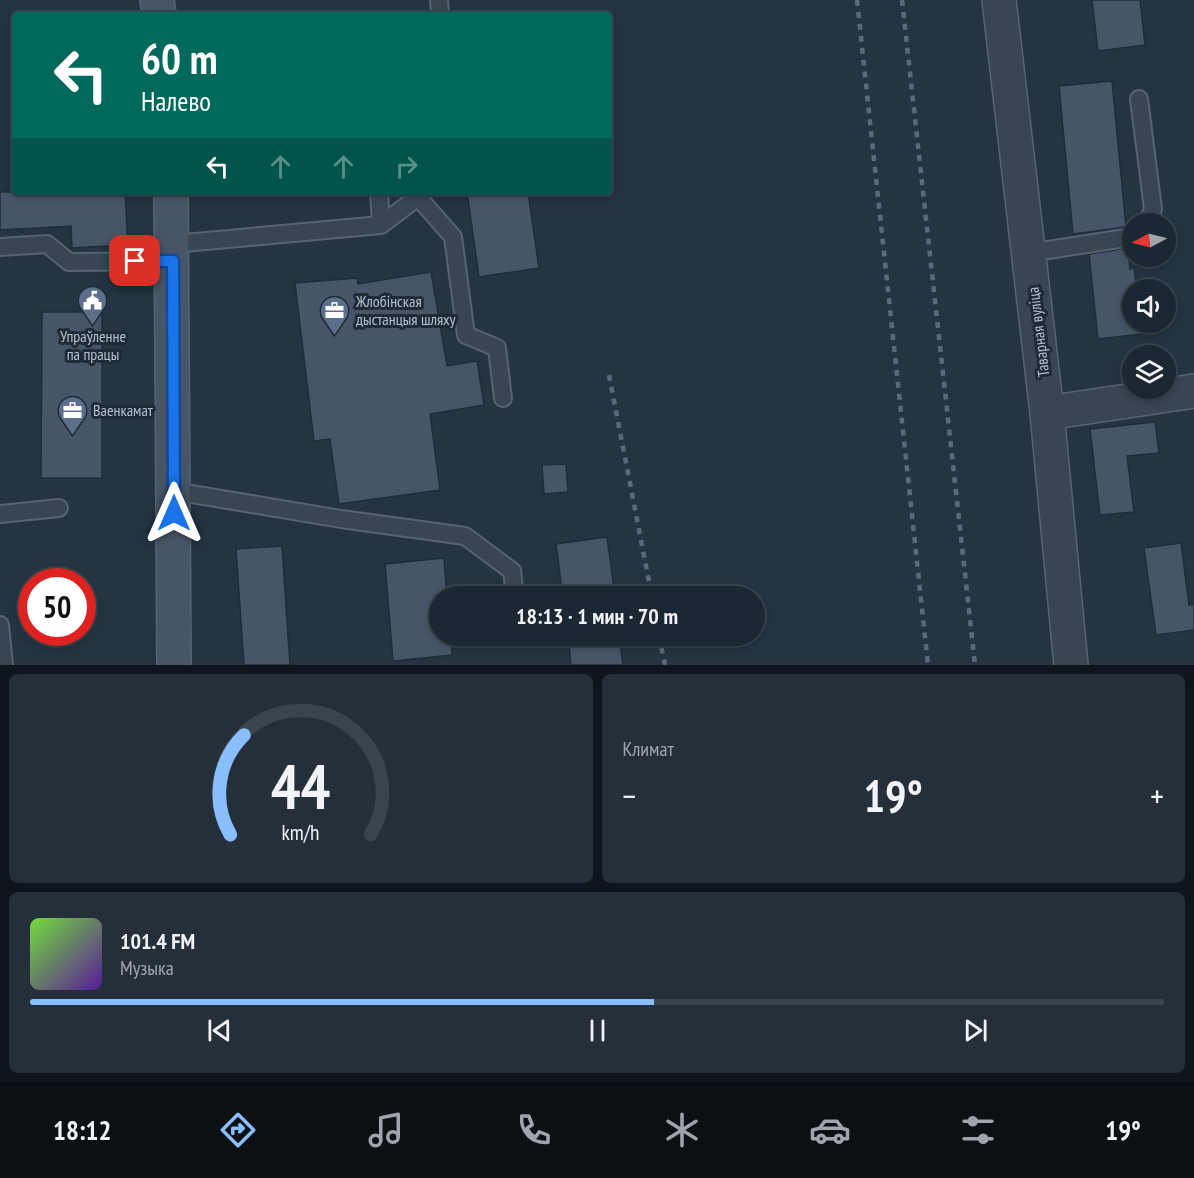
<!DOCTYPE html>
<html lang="ru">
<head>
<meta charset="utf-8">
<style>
  :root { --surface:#1b2732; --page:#242f3a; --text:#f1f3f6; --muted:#a0a5ac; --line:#39444d; --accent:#89bfff }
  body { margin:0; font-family:"PT Sans Narrow",sans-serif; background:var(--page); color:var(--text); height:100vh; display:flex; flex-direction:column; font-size:22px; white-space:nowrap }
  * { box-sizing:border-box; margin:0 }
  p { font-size:20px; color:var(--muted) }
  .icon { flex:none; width:33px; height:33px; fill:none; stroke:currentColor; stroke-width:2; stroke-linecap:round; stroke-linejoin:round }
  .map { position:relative; height:665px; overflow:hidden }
  .panel { display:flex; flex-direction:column; gap:9px; padding:9px; background:#0f151c; flex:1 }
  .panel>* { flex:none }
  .banner { position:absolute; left:12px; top:12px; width:600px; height:183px; border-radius:6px; box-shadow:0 3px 9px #0003,0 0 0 2px var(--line); background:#00695c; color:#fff; overflow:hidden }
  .needle { width:39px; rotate:263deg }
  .fabs { position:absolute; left:1122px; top:213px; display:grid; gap:12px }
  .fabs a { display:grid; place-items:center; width:54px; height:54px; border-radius:50%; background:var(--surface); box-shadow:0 3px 9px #0003,0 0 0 2px var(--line); font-size:30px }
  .speed { position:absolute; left:18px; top:568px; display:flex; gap:12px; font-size:30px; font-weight:700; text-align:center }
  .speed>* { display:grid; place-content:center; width:78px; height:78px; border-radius:50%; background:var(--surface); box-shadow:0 3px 9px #0003,0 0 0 2px var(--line); line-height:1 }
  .speed .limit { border:9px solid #d22; background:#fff; color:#111 }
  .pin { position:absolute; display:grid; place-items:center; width:51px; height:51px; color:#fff; margin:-26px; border-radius:12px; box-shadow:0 3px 9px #0006 }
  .me { position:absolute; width:66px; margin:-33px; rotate:0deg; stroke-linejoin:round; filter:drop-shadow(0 0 4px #0008) }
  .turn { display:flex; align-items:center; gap:21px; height:126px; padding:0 30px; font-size:27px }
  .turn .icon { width:78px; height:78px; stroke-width:2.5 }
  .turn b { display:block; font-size:42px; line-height:51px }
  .lanes { display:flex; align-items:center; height:57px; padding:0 30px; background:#0003; justify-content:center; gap:30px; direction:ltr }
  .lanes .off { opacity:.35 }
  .big { font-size:45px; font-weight:600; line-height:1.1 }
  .panel .tile { flex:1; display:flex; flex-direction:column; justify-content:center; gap:9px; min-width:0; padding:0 21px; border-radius:9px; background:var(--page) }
  .panel .dial { align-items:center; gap:0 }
  .dial svg { height:156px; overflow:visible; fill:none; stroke:var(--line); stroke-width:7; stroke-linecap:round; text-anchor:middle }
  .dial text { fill:var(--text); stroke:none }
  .song { display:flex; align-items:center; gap:18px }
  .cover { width:72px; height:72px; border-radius:9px; background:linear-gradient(135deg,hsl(100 70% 55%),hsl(270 70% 35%)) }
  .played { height:6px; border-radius:3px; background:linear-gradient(90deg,var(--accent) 55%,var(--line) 55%) }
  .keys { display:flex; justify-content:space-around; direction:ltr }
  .heat { display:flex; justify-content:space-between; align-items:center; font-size:33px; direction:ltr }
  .panel .tiles { flex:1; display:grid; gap:9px; grid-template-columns:1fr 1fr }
  .tile:last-child { grid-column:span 2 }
  .trip { position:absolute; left:429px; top:586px; width:336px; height:60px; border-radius:30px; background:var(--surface); box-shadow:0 3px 9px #0003,0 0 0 2px var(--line); font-weight:600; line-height:60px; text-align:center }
  .tabs { display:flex; height:96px; justify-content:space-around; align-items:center; background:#0b1014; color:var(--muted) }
  .tabs .icon { width:42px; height:42px }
  .tabs .selected { color:var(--accent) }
  .tabs b { font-size:27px; color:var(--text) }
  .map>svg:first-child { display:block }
  .building { fill:#465668; stroke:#202c3a; stroke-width:1.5 }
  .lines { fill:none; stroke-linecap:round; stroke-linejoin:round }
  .lane-casing { stroke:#576370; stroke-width:20 }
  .street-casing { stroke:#576370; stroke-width:36 }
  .secondary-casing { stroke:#576370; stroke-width:36 }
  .lane { stroke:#394553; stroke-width:16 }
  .street { stroke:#394553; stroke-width:33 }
  .secondary { stroke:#475566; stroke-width:33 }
  .rail { stroke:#5b6a7a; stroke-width:4.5; stroke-dasharray:6 6; stroke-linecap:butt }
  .route-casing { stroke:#114b97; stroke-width:15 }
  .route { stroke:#1a73e8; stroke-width:10 }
  .labels { text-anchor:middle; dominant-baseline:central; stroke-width:6; stroke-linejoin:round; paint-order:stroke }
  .poi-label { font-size:16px; fill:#b6c0cd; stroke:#1e2a38; text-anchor:start }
  .street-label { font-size:16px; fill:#b6c0cd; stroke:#1e2a38 }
</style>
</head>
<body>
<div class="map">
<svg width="1194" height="665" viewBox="0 0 1194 665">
  <rect width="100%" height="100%" fill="#243443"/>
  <path class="building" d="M1092 0H1140L1145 45 1098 51Z
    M1112 81 1126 227 1073 234 1059 86Z
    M0 192H125L128 245 72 248 71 226 0 230Z
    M467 192H528L539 268 479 277Z
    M1128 248 1130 269 1134 268 1137 290H1132V322H1140L1141 334 1098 339 1089 254Z
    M431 272 447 366 477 361 484 405 430 414 440 490 339 504 330 439 314 441 295 283 357 278 358 284Z
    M42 312H102V478H41Z
    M1155 422 1159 453 1127 456 1134 512 1100 515 1090 429Z
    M566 464 568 492 544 494 542 465Z
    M607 537 615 597H563L556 544Z
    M1181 543 1189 605 1194 604V630L1156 635 1144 548Z
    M282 546 290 665H244L236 549Z
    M444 558 447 597H440V636H451L452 655 393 661 385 564Z
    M568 636H619L623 665H571Z"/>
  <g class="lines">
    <defs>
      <path id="lane" d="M439 0 440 15
        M1139 99 1153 209 1147 224
        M379 192 381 225
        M418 197 453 237 466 335 497 348 503 398
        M173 244 381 225 418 197 421 192
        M0 247 47 244 69 262 173 261
        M1029 253 1132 237
        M174 491 341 519 465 536 512 571 515 597
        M0 514 59 508
        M0 625 4 665"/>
      <path id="street" d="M999 0 1047 413 1071 665
        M1047 413 1194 391"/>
      <path id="secondary" d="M157 0 159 15
        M171 192 174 665"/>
    </defs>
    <use href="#lane" class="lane-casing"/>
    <use href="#street" class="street-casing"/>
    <use href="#secondary" class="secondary-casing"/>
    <use href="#lane" class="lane"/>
    <use href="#street" class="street"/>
    <use href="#secondary" class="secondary"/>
    <path class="rail" d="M857 0 928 665
      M902 0 975 665
      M609 375 652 597
      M659 636 665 665"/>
  </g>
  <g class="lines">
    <defs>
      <path id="route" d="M135 261H173L174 513"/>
    </defs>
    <use href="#route" class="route-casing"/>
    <use href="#route" class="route"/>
  </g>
  <defs>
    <symbol id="civic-pin" viewBox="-11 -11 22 30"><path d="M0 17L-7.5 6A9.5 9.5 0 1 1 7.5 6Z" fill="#5c6f8a" stroke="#1e2a38"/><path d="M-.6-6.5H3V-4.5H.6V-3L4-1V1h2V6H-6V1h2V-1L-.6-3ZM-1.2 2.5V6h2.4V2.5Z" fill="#fff"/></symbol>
    <symbol id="office-pin" viewBox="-11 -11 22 30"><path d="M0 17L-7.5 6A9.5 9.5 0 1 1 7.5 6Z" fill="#5c6f8a" stroke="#1e2a38"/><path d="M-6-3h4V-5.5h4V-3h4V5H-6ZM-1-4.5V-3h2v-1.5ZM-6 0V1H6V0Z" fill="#fff"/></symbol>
  </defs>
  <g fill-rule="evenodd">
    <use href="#civic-pin" x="76" y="284" width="33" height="45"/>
    <use href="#office-pin" x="318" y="294" width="33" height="45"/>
    <use href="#office-pin" x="56" y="394" width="33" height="45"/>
  </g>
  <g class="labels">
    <g class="poi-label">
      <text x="356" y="301">Жлобінская<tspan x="356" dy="18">дыстанцыя шляху</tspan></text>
      <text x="93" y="336" text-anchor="middle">Упраўленне<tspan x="93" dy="18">па працы</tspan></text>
      <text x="93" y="410">Ваенкамат</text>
    </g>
    <g class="street-label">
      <text transform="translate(1038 332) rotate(-97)">Таварная вуліца</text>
    </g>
  </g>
</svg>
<div class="fabs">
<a><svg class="needle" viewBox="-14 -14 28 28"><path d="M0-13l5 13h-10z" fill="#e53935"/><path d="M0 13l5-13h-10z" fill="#a0a5ac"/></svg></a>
<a><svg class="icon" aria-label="sound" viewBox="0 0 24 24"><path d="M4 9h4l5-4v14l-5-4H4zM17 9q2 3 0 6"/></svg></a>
<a><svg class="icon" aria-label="layers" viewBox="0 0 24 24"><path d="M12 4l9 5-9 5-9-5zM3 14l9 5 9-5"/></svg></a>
</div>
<div class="speed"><div class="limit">50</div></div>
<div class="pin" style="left:135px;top:261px;background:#d93025"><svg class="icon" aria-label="arrive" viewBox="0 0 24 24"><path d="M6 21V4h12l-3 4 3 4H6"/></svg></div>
<svg class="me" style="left:174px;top:513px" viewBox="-20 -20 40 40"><path d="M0-17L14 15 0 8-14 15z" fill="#1a73e8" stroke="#fff" stroke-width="4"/></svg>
<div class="trip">18:13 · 1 мин · 70 m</div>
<div class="banner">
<div class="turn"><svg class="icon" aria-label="left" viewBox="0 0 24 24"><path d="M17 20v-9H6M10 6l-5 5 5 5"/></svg><div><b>60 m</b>Налево</div></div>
<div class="lanes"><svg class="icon" aria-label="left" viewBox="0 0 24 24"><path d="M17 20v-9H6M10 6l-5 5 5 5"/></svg><svg class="icon off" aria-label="ahead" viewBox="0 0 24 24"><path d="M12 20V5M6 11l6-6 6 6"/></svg><svg class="icon off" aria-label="ahead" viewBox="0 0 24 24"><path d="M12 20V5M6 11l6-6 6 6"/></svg><svg class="icon off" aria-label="right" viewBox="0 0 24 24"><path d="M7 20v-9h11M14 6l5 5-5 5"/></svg></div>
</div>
</div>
<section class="panel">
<div class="tiles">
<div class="tile dial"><svg viewBox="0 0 100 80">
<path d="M14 69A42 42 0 1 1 86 69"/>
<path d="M14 69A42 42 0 0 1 21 18" stroke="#89bfff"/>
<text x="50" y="56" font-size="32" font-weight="700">44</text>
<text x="50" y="72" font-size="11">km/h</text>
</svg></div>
<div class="tile"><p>Климат</p>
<div class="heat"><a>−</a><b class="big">19°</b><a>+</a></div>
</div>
<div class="tile">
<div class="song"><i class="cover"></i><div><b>101.4 FM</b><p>Музыка</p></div></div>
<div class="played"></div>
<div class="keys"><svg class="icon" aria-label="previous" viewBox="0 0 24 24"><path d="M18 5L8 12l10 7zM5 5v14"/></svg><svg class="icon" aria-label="pause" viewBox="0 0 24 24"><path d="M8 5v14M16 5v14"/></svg><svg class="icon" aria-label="next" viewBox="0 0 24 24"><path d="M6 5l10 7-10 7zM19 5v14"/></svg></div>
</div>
</div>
</section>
<nav class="tabs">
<b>18:12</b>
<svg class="icon selected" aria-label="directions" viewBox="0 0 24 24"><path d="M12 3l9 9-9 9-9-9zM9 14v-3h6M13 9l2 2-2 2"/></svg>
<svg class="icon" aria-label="music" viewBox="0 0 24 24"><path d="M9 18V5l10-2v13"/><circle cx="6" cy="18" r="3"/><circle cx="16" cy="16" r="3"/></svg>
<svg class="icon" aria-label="phone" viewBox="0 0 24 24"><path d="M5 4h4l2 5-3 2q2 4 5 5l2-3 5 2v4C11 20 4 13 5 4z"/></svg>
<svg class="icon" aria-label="climate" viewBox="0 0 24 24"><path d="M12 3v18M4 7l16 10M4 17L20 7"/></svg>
<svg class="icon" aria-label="car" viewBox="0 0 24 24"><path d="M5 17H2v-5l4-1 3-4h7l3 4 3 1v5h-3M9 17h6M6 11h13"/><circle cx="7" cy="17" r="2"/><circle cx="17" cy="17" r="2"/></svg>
<svg class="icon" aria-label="filters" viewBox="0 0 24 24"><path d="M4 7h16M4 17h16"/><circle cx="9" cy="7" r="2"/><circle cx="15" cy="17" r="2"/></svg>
<b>19°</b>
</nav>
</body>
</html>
